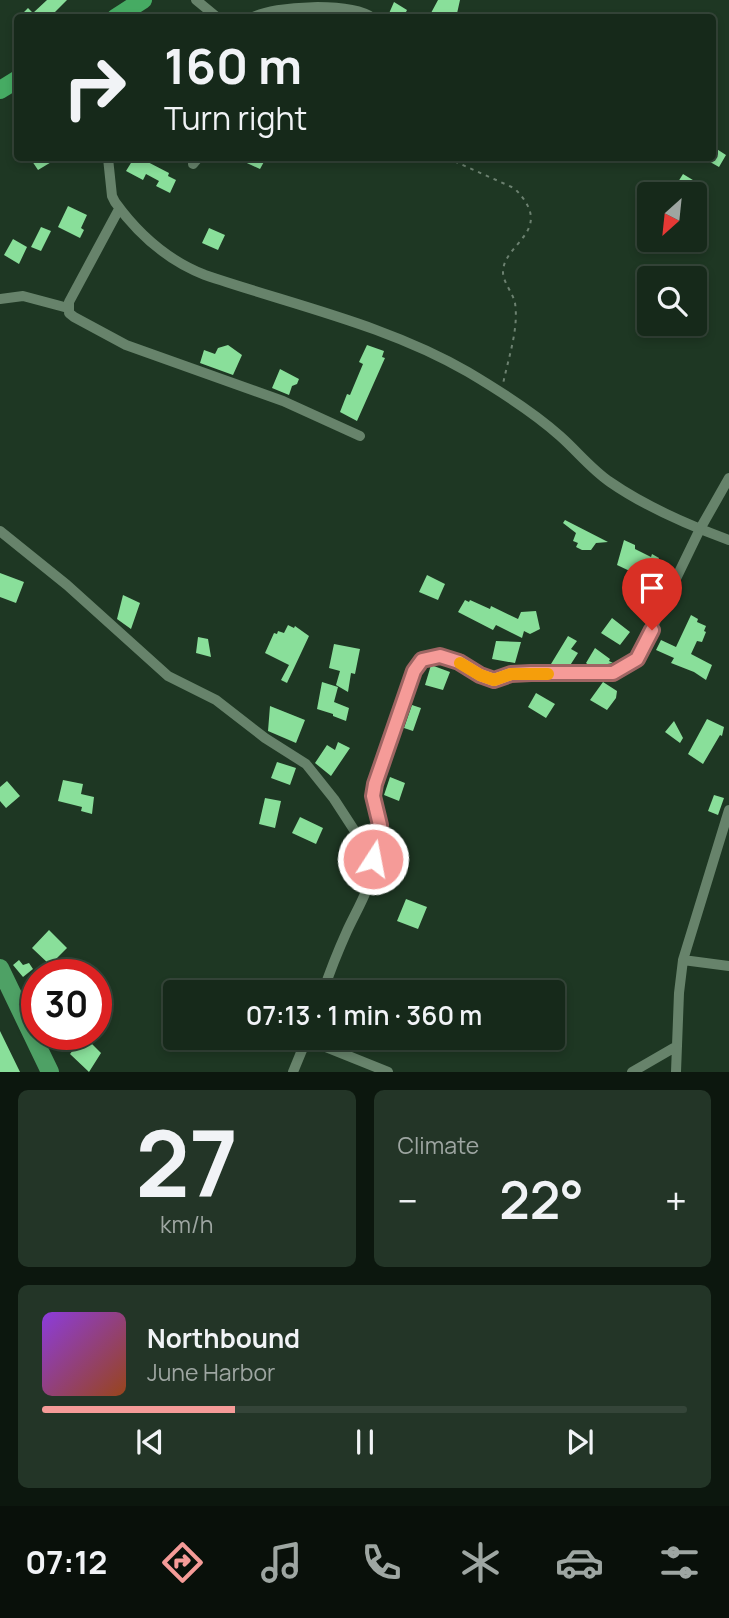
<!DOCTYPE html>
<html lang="en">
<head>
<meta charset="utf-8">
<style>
  :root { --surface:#16291a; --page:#233527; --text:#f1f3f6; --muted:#9ea6a2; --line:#354539; --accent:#f59b98 }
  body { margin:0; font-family:Manrope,sans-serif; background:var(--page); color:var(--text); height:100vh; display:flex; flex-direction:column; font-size:26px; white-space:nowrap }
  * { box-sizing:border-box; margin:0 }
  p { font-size:23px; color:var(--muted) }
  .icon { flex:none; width:38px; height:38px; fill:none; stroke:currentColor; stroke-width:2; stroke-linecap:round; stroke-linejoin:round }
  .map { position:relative; height:1072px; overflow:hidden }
  .drawer { display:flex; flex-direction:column; gap:18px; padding:18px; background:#0c170e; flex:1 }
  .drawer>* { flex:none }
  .top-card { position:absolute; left:14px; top:14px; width:702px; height:147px; border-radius:7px; box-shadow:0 4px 10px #0003,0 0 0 2px var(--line); background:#16291a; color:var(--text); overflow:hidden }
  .needle { width:46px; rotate:207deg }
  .buttons { position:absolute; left:637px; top:182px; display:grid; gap:14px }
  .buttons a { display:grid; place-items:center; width:70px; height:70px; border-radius:7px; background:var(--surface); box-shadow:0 4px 10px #0003,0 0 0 2px var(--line); font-size:35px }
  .speed { position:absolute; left:21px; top:959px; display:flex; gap:14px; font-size:35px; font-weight:700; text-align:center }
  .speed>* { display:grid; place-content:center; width:91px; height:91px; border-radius:50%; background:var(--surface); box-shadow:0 4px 10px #0003,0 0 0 2px var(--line); line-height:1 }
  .speed .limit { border:10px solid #d22; background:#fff; color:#111 }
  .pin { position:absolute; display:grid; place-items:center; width:60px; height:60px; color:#fff; margin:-72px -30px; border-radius:50% 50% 50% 0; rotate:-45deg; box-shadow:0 0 7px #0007 }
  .pin .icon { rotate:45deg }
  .me { position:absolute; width:77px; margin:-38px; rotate:11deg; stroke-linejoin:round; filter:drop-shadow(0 0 5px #0008) }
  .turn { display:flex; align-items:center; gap:24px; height:147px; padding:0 35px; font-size:32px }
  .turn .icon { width:91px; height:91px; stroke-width:2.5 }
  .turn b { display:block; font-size:49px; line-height:60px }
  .big { font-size:52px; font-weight:600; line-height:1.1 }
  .drawer .card { flex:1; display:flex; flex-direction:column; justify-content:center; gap:10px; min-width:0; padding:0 24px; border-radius:10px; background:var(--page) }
  .drawer .dial { align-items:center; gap:0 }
  .dial b { font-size:91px; line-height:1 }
  .song { display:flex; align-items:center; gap:21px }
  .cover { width:84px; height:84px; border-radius:10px; background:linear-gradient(135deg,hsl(270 70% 55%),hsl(20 70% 35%)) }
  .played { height:7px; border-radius:4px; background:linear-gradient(90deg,var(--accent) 30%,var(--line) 30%) }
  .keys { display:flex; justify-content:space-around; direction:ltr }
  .heat { display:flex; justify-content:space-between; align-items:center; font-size:38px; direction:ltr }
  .drawer .tiles { flex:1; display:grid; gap:18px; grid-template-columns:1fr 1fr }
  .card:last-child { grid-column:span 2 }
  .trip { position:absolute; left:163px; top:980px; width:402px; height:70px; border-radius:7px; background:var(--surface); box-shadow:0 4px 10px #0003,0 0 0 2px var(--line); font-weight:600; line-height:70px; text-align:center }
  .tabs { display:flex; height:112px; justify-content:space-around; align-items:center; background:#09100a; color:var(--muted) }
  .tabs .icon { width:49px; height:49px }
  .tabs .selected { color:var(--accent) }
  .tabs b { font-size:32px; color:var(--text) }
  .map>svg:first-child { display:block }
  .building { fill:#89df9a }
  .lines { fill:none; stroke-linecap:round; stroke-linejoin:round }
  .path { stroke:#6c8170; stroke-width:2; stroke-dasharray:3.5 5; stroke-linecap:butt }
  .minor { stroke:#67836b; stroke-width:10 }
  .primary { stroke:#4ea165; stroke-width:18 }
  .trunk { stroke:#46ab63; stroke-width:18 }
  .route-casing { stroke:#9f6563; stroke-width:18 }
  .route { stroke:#f59b98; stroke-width:12 }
  .slow { stroke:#f59e0b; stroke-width:12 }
</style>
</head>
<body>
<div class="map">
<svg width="729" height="1072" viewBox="0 0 729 1072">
  <rect width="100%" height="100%" fill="#1e3723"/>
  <path class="building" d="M47 0H67L49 18H28L23 13 28 8 33 13Z
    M438 0H460L456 18H439L431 13Z
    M394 2 407 10 403 18H387Z
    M712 146 726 155 719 167 703 158H712Z
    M30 158H58L38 170Z
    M134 158H140L169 173 168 176 176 180 170 193 156 186 159 181 146 174 143 180 126 171Z
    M236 158H260L265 160 260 169Z
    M683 174 706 188 695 208V194H676L680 184 678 182Z
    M68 206 87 215 81 228 84 230 80 238 58 227Z
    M41 227 51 231 41 251 31 247Z
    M209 228 225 235 218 250 202 243Z
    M13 239 27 247 19 264 4 255Z
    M228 345 242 355 233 375 200 363 204 350 215 354 218 348Z
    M367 345 384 351 382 357 385 358 357 421 340 412 347 394 350 395 363 364 359 362Z
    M280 369 299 379 297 384 292 386 289 395 272 388Z
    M565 520 608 542 596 543 591 550H582L576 547 578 543 573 541 576 533 563 523Z
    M624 540 635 545V549L651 557 652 554 659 558 658 560 672 567 668 575 665 574 662 580 657 578 656 580 637 568 634 573 617 565Z
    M0 573 24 582 16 603 0 597Z
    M427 575 445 584 438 600 419 592Z
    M123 595 140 603 131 629 117 619Z
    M465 600 469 602 470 600 490 609 491 606 518 619 521 612 536 611 540 629 530 634 524 631 522 638 496 625 493 630 458 612Z
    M691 615 698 619 697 622 706 626 704 631 706 632 702 642 697 641 691 654 712 665 706 680 694 672 671 663 674 658 656 650 661 640 676 647Z
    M612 618 630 632 620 645 601 633Z
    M288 625 294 628 295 626 309 636 287 683 281 680 289 665 265 653 274 633 277 634 278 631 284 633Z
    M568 636 577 641 571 649 578 653 569 667 554 666 551 664Z
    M198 637 208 639 211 657 196 653Z
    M496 641 521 642 515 663 492 659Z
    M334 644 360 649 355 674 351 673 348 692 336 685 340 671 329 668Z
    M595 648 610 659 609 661 613 663 591 667 586 663Z
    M431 665 450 672 443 690 425 685Z
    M322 682 338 687 334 702 349 708 346 721 333 716V714L317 709Z
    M603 682 617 691 616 698 607 710 590 700Z
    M536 693 555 704 546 718 528 707Z
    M412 705 421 708 413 731 404 728Z
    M270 706 305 720 296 743 268 731Z
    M707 719 724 727 722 736 720 735 703 764 688 754Z
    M674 721 683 738 680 743 665 732Z
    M338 742 350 748 331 776 315 763 327 745 335 750Z
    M277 762 296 768 290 785 271 778Z
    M390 777 405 783 399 801 384 795Z
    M63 780 83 784 81 794 94 797 92 814 81 811 82 807 58 801Z
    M7 781 20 796 6 808 0 801V787Z
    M714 795 724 798 718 815 708 811Z
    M265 798 281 801 275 828 259 824Z
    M300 817 323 828 316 844 292 833Z
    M406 899 427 907 418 929 397 921Z
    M49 930 67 948 50 965 32 948Z
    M19 960 23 965 29 963 33 969 23 977 13 965Z
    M0 1031 20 1072H0Z
    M84 1036 101 1053 89 1072 70 1054Z"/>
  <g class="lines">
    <path class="path" d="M447 158 514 188C558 231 502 243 503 273 504 284 513 293 515 303 519 329 508 359 503 384"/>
    <path class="minor" d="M196 0 218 18
      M251 18C276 5 350 2 373 18
      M108 158 112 196 115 202C138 234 169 261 205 275 293 305 387 325 468 372 500 391 532 411 560 436 577 451 591 469 610 482 646 507 688 525 729 540
      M193 164 198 158
      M119 209 69 302V313L74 317 126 345 283 401 360 436
      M0 299 23 296 68 308
      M0 531 67 585 168 676 216 700 265 738 306 764 334 799 373 859C374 883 357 909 347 931 338 951 330 971 323 992
      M373 859 380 825 373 796 375 784 418 664C447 638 470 681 493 680 498 680 504 676 509 675 516 673 523 673 531 673 562 673 619 684 639 655L700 529 729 478
      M683 960 729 966
      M306 1039 388 1072
      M293 1072 307 1038
      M632 1072 677 1046
      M676 1072 679 993 683 960 729 810"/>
    <path class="primary" d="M0 968 50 1072"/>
    <path class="trunk" d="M115 18 143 0
      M0 90 18 79"/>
  </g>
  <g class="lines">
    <defs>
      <path id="route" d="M373 859 380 825 373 796 375 784 414 671 422 660 440 656 459 662 480 675 494 680 511 674 531 673H613L637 659 652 630"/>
    </defs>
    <use href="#route" class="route-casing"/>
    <use href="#route" class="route"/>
    <path class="slow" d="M460 663 480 675 494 680 511 674H548"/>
  </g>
</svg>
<div class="buttons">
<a><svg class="needle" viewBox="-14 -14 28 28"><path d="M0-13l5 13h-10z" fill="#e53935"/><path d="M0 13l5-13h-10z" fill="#9ea6a2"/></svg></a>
<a><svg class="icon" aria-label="search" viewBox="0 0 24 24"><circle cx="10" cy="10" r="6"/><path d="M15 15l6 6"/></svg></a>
</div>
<div class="speed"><div class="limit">30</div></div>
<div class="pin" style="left:652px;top:630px;background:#d93025"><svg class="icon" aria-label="arrive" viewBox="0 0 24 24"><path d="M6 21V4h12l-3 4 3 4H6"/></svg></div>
<svg class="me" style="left:373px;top:859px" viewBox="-20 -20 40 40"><circle r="17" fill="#f59b98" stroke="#fff" stroke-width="3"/><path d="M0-11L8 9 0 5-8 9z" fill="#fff"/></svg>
<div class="trip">07:13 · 1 min · 360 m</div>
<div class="top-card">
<div class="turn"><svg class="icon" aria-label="right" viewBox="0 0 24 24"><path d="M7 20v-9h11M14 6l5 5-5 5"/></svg><div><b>160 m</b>Turn right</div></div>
</div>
</div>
<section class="drawer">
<div class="tiles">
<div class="card dial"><b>27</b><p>km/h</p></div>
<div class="card"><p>Climate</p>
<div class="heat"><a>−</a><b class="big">22°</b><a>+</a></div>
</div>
<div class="card">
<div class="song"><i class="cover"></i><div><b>Northbound</b><p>June Harbor</p></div></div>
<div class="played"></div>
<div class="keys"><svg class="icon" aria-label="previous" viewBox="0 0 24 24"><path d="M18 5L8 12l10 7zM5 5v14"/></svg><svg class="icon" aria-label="pause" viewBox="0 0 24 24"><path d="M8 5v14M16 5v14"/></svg><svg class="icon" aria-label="next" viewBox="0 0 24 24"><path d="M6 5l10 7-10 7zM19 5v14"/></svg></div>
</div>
</div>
</section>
<nav class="tabs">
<b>07:12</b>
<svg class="icon selected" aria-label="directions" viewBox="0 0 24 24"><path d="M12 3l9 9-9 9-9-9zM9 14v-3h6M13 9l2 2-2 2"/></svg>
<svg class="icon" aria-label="music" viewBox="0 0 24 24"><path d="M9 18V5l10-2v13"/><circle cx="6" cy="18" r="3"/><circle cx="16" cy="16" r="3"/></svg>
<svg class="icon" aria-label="phone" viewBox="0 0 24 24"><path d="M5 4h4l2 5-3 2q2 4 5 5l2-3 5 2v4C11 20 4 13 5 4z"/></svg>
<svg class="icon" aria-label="climate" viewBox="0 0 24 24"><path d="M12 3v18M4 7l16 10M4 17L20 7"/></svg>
<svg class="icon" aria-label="car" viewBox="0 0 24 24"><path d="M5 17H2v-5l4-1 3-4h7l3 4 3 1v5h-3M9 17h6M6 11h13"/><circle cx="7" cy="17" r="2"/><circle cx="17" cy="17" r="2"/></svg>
<svg class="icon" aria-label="filters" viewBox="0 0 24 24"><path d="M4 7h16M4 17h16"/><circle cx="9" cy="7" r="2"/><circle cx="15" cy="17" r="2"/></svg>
</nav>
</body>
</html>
